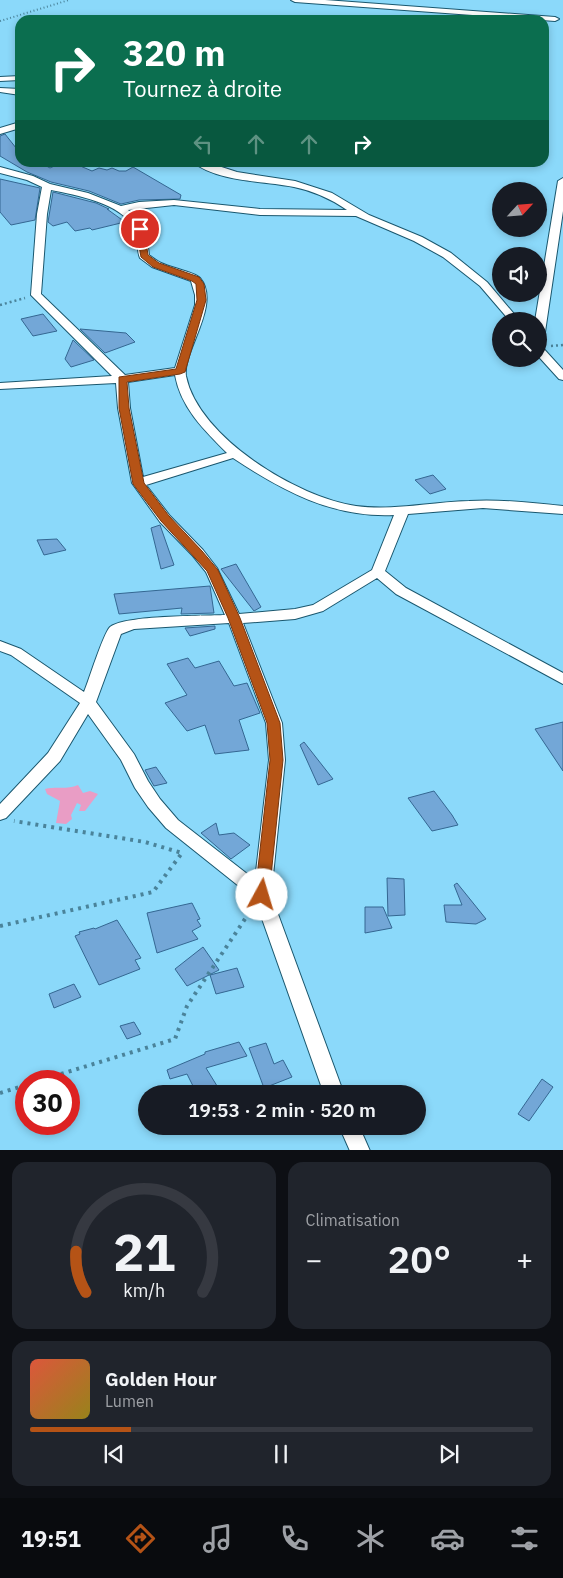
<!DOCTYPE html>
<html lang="fr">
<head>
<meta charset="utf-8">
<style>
  :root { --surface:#171b24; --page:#20242c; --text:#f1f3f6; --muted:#9ea1a6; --line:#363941; --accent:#b55316 }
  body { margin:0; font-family:"IBM Plex Sans",sans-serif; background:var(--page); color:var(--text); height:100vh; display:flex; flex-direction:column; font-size:19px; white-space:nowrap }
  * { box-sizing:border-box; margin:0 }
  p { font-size:16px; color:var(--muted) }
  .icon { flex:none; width:28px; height:28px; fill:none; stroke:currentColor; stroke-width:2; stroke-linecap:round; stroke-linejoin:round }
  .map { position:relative; height:1150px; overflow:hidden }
  .side { display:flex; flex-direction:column; gap:12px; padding:12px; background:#0d0f14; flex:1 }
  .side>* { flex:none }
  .top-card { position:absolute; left:15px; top:15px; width:534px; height:152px; border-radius:15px; box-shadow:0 2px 8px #0003; background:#0b6e4f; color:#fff; overflow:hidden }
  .needle { width:32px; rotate:64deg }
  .fabs { position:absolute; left:492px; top:182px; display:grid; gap:10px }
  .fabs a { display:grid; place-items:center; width:55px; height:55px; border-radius:50%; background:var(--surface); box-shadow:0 2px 8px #0003; font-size:25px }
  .speed { position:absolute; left:15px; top:1070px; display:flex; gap:10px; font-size:25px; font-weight:700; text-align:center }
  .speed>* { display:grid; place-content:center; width:65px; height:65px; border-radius:50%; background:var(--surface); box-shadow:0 2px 8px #0003; line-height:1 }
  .speed .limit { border:8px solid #d22; background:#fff; color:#111 }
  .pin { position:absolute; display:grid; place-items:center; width:42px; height:42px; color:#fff; margin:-21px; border:2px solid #fff; border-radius:50%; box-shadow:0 1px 5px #0007 }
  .me { position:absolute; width:55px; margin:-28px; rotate:6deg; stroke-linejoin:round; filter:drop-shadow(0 0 4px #0008) }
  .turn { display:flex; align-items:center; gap:18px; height:105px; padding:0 25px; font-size:22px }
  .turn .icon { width:65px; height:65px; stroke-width:2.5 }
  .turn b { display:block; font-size:35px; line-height:42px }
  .lanes { display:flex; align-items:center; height:48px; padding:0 25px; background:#0003; justify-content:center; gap:25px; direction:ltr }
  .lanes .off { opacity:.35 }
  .big { font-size:38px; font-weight:600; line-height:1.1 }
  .side .card { flex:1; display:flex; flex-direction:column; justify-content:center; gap:8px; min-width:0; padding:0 18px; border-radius:15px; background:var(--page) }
  .side .dial { align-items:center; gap:0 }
  .dial svg { height:130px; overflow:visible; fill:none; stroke:var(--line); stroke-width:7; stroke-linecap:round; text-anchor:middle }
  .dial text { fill:var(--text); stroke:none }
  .song { display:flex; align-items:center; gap:15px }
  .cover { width:60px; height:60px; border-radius:8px; background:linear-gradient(135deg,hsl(10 70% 55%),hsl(50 70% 35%)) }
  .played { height:5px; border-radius:2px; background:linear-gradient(90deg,var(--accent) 20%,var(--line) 20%) }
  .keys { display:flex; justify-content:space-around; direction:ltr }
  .heat { display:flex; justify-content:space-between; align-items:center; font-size:28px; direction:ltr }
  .side .tiles { flex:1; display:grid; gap:12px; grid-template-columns:1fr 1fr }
  .card:last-child { grid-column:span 2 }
  .trip { position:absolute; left:138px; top:1085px; width:288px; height:50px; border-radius:25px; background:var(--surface); box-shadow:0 2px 8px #0003; font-weight:600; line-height:50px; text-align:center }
  .tabs { display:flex; height:80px; justify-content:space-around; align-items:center; background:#090b0e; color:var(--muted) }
  .tabs .icon { width:35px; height:35px }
  .tabs .active { color:var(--accent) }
  .tabs b { font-size:22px; color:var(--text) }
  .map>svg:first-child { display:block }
  .green { fill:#e99dc5 }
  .building { fill:#73a7d7; stroke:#346792 }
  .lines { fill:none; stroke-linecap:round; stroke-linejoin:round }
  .street-casing { stroke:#1a576e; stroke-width:2 }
  .path-far2 { stroke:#4a839a; stroke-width:2; stroke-dasharray:1 2.5; stroke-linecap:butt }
  .path-far1 { stroke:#4a839a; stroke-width:2.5; stroke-dasharray:2 3; stroke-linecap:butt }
  .path { stroke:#4a839a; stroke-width:4; stroke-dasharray:3 5; stroke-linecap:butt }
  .street { fill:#fff; fill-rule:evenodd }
  .route { fill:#b55316; stroke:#76360e }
</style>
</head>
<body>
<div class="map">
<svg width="563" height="1151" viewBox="0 0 563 1151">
  <rect width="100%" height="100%" fill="#8bd9fa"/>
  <path class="green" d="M78 785 83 793 90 791 98 794 85 811H79L81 805 77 803 71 815 72 819 66 824 56 823 60 801 47 794 45 789C57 786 67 790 78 785Z"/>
  <path class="building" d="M5 134 20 153V162H28L31 166 41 163 50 168 63 162H71L92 171 99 168 107 170 112 168 119 171H126L133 167 181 195 180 199 139 200 121 204 89 191 51 182 27 172 0 156V136Z
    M0 179 40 188 35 220 11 225 0 212Z
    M53 192 96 203 109 209H107L125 222 92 230 90 228 75 231 67 222 53 226 48 222Z
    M43 314 57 331 33 336 21 319Z
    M80 329 126 333 135 342 105 353Z
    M73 340 94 360 71 367 65 359Z
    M433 475 446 489 430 494 415 480Z
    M160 525 174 565 161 569 151 528Z
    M57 539 66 550 44 555 37 540Z
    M236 564 261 607 254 611 221 569Z
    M210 586 214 613 181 614 182 608 119 614 114 594Z
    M215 626V629L190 636 185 628Z
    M188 658 195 668 219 661 234 686 247 683 260 713 239 720 249 750 215 754 205 725 187 731 165 703 187 695 167 664Z
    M563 722V771L535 729Z
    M304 742 333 779 318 785 300 745Z
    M156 767 167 783 154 786 145 770Z
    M434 791 452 815 458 825 432 831 408 798Z
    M216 823 219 835 234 833 250 845 231 859 201 833Z
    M387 878 404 879 405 915 388 916Z
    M457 883 486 919 476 924 446 922 444 905H462L454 885Z
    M192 903 200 919 197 920 201 926 192 931 198 939 157 953 147 913Z
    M365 907H383L392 928 365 933Z
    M117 920 141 958 135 960 140 969 99 985 75 936 80 934 79 932 94 928 95 929Z
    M203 947 219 970 187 986 175 969Z
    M237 968 244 987 216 994 210 975Z
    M74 984 81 997 54 1008 49 994Z
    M134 1022 141 1034 127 1039 120 1026Z
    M239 1042 247 1056 206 1068 222 1094H197L187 1074 170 1079 167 1070 205 1054V1052Z
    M266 1043 274 1064 283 1060 292 1077 264 1088 249 1048Z
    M542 1079 553 1087 529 1121 518 1114Z"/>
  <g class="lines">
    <defs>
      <path id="street" d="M291 0H325L555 17 559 19 555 21 295 2Z
        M20 76V80L0 81V77Z
        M0 88 20 89V95L0 92Z
        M20 122V128L0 134V128Z
        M193 162H206L237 172 295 181 332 193 369 215 422 237 451 253 487 282 520 321H510L480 286 443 257 414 241 356 216 260 215 174 205 128 210C144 223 147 235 149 255 153 258 157 261 161 263 171 268 194 272 200 278 222 304 182 352 186 376 198 437 298 498 356 506 393 511 431 502 469 501 500 499 532 503 563 506V514L483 508 408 514 385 571 406 588 563 673V684L396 594 377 578 323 611 295 619 243 623 282 723 285 760 271 895 344 1094H324L255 899 166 828 148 807 135 788 121 760 88 714 60 761 6 818 0 820V804L48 753 80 703 11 655 0 651V641L21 649 84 692C89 680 103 634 110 627 125 615 203 616 225 615L206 572 193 556 160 522 132 483 118 408 116 383 0 389V383L112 376 31 295 37 214 42 187 27 180 0 173V167L33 176 50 184 88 193 121 206 139 202 174 200 260 209 347 210C331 199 314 191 294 187 265 181 217 182 193 162ZM51 190C76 195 121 203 134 228 139 237 136 249 140 258L152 267 191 281 195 295V305L175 368 125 375 41 294 47 214ZM175 375C181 408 204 430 227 453L143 477 130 408 128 382ZM233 458C283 491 333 518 394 515L372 570 313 605 295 609 239 614 217 568 203 550 170 516 146 485ZM229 623 266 723 269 760 255 880 178 820 160 799 148 781 134 754 96 702 121 634 134 629Z
        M563 178V211L545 332 539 335V321H535L558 181Z
        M539 347 543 348 563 370V380L559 379 539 357Z
        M339 1126H359L370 1151H350Z"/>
    </defs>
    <use href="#street" class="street-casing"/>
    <path class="path-far2" d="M0 21 69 0"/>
    <path class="path-far1" d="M0 305 25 298
      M551 346 563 345"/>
    <path class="path" d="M0 926 153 892 182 853 145 842 14 821
      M38 1081 175 1039 187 1006 251 910
      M0 1093 26 1085"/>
    <use href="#street" class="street"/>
  </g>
  <path class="route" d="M140 227 144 229 148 255 159 263 199 277 204 284 206 300 185 372 180 374 127 382 129 408 144 483 169 516 202 551 218 570 240 618 280 723 283 760 269 895 267 899 262 900 257 899 255 895 270 760 267 723 228 618 207 571 161 521 133 484 119 408V377L176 369 197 300 196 284 192 281 153 267 141 257 136 229Z"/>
</svg>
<div class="fabs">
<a><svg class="needle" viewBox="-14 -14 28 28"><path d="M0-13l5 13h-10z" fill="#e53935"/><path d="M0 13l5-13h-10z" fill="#9ea1a6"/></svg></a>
<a><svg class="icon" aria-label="sound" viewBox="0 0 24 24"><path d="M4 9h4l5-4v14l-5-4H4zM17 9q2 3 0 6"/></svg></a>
<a><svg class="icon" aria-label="search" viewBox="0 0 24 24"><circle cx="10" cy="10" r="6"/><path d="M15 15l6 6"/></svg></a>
</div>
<div class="speed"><div class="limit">30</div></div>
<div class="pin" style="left:140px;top:229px;background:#d93025"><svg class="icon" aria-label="arrive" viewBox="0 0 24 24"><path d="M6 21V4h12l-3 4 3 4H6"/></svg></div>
<svg class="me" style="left:262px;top:895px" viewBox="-20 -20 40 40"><circle r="19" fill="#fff"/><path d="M0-13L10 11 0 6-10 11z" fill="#b55316"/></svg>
<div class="trip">19:53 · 2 min · 520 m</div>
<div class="top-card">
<div class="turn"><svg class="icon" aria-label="right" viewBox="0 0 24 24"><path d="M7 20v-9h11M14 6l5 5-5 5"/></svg><div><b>320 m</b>Tournez à droite</div></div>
<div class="lanes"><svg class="icon off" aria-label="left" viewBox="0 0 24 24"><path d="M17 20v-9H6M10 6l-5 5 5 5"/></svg><svg class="icon off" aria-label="ahead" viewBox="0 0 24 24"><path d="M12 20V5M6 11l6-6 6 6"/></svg><svg class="icon off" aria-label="ahead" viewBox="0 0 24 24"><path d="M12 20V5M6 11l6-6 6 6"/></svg><svg class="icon" aria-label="right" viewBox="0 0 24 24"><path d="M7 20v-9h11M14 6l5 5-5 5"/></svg></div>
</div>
</div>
<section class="side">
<div class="tiles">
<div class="card dial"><svg viewBox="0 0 100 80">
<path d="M14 69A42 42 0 1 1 86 69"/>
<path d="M14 69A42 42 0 0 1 8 44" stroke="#b55316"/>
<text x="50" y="56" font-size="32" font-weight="700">21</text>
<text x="50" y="72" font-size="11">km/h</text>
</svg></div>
<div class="card"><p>Climatisation</p>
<div class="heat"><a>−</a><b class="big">20°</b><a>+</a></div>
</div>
<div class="card">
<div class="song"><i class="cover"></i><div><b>Golden Hour</b><p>Lumen</p></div></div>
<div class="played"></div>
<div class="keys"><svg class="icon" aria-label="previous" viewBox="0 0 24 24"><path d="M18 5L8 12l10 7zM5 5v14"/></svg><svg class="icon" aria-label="pause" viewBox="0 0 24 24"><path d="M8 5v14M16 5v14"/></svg><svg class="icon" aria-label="next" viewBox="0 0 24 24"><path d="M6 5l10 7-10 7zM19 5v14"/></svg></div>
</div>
</div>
</section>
<nav class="tabs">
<b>19:51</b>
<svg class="icon active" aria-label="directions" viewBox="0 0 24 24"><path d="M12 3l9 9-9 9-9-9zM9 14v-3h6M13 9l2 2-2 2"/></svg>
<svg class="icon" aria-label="music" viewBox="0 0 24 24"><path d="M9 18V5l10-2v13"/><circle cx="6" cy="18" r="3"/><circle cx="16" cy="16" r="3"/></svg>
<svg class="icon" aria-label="phone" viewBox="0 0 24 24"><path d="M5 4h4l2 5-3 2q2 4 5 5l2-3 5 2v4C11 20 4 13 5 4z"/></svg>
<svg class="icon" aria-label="climate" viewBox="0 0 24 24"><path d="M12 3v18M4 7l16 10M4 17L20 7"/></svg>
<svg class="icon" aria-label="car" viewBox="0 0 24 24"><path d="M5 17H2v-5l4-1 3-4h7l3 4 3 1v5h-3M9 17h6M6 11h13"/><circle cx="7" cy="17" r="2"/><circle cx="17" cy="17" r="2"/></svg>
<svg class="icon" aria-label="filters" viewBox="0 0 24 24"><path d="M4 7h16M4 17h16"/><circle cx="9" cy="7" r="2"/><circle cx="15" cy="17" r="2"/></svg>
</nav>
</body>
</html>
